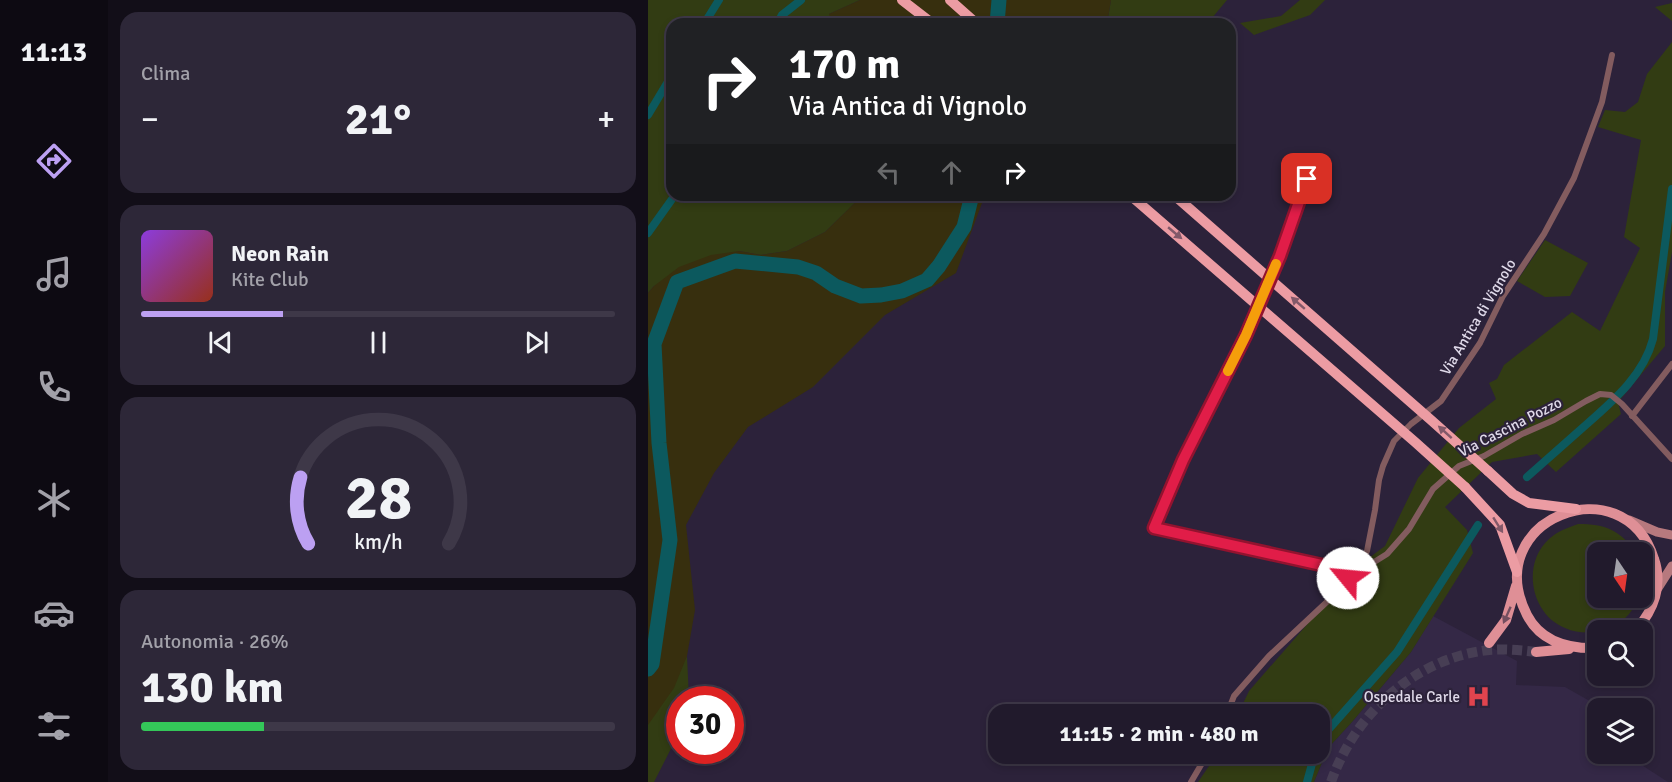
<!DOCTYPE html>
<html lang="it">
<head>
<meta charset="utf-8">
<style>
  :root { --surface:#211a2c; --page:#2d2738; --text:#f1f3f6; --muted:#a2a1a9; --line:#3e3848; --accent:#bca0f2 }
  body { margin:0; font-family:Signika,sans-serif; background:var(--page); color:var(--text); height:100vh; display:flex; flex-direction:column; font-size:22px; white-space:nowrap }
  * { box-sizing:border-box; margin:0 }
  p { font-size:20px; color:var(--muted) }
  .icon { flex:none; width:33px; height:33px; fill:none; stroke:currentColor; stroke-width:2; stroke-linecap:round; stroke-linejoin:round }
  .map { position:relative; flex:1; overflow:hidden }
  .panel { display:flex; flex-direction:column; gap:12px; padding:12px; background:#120e18; width:540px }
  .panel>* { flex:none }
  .banner { position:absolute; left:18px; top:18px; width:570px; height:183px; border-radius:18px; box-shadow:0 3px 9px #0003,0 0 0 2px var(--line); background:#202124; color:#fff; overflow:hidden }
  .needle { width:39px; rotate:167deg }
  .fabs { position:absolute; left:939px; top:542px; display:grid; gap:12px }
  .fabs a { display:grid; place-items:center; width:66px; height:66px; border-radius:12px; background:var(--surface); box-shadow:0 3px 9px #0003,0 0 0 2px var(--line); font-size:30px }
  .speed { position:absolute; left:18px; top:686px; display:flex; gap:12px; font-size:30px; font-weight:700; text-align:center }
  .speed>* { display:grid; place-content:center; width:78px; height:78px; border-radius:50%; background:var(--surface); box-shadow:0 3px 9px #0003,0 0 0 2px var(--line); line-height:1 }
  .speed .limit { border:9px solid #d22; background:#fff; color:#111 }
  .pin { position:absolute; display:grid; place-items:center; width:51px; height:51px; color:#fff; margin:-26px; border-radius:12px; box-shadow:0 3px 9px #0006 }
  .me { position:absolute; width:66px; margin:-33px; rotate:298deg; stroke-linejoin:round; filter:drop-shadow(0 0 4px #0008) }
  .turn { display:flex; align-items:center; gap:21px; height:126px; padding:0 24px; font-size:27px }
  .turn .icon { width:78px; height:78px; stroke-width:2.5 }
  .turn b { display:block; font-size:42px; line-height:51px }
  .lanes { display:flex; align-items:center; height:57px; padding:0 24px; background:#0003; justify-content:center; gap:30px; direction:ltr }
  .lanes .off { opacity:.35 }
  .big { font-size:45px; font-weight:800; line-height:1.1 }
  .panel .card { flex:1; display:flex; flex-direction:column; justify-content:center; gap:9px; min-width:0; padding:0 21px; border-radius:18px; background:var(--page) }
  .panel .dial { align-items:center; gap:0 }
  .dial svg { height:156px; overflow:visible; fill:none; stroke:var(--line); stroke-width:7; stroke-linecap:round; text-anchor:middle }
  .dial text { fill:var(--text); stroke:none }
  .song { display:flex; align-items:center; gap:18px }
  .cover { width:72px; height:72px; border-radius:9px; background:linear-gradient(135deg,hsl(270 70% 55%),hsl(10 70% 35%)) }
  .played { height:6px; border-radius:3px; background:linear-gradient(90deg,var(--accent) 30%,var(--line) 30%) }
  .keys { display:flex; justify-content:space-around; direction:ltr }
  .heat { display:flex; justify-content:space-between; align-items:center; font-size:33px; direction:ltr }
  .charge { height:9px; border-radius:4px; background:linear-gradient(90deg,#34c759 26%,var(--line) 0) }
  .trip { position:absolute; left:340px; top:704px; width:342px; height:60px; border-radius:18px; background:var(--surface); box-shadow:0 3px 9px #0003,0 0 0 2px var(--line); font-weight:800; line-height:60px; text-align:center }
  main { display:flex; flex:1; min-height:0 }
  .menu { display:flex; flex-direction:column; width:108px; justify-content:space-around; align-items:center; background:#0d0a12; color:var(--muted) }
  .menu .icon { width:42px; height:42px }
  .menu .active { color:var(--accent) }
  .menu b { font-size:27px; color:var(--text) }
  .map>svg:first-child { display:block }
  .built { fill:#342846 }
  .green { fill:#323c13 }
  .sand { fill:#372f0e }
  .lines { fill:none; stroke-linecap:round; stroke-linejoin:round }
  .canal { stroke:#0c595e; stroke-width:8 }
  .river { stroke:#0c595e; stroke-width:15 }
  .primary-tunnel { stroke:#473e54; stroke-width:10; stroke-dasharray:10 5; stroke-linecap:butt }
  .minor { stroke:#835c5f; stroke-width:6 }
  .secondary { stroke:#b7797e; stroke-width:9 }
  .primary { stroke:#df8f96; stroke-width:10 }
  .trunk { stroke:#ec9ca3; stroke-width:10 }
  .trunk-bridge { stroke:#ec9ca3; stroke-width:10 }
  .oneway { fill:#825969 }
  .oneway2 { fill:#744e5f }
  .route-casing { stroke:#92132f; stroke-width:15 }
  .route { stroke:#e11d48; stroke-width:10 }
  .slow { stroke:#f59e0b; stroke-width:10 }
  .labels { text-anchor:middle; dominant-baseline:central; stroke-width:4.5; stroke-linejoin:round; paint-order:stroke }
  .street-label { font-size:15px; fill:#e0daea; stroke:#2c223a }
  .poi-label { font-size:15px; fill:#e0daea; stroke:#2c223a; text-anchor:end }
</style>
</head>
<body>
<main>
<nav class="menu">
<b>11:13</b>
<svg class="icon active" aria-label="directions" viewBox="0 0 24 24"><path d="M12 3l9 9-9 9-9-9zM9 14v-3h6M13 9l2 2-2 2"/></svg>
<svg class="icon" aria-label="music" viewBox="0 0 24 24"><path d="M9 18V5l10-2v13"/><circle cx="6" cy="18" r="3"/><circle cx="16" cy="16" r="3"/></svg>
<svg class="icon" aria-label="phone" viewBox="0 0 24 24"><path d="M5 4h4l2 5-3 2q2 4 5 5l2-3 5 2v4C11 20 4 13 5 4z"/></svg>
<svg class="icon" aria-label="climate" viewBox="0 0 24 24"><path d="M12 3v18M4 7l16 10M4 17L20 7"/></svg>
<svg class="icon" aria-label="car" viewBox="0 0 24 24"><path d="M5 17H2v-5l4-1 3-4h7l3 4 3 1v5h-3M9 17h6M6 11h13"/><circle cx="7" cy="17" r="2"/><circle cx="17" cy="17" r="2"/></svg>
<svg class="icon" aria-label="filters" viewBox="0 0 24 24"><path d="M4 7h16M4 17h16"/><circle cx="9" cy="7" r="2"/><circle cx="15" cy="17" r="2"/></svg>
</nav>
<section class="panel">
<div class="card"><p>Clima</p>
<div class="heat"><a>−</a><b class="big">21°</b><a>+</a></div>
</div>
<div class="card">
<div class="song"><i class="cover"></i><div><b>Neon Rain</b><p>Kite Club</p></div></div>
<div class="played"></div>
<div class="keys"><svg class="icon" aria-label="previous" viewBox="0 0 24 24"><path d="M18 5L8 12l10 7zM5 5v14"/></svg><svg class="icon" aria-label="pause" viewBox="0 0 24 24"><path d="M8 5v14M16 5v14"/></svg><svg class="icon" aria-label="next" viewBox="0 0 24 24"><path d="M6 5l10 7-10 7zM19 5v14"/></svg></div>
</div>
<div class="card dial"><svg viewBox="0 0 100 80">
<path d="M14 69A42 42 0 1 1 86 69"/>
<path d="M14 69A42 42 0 0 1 10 35" stroke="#bca0f2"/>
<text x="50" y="56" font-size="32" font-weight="700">28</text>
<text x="50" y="72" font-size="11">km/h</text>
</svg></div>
<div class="card"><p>Autonomia · 26%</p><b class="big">130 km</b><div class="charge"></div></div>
</section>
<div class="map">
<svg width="1024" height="782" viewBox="0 0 1024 782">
  <rect width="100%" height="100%" fill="#2c223a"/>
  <path class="built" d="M785 616 869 661 868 685 917 687 954 708H950V753H975L1020 782H666L680 748 704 722 763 652Z"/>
  <path class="green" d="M0 0H212L181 14 239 22 240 24H24V195H215L177 232 139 251 113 255 91 251 6 286 0 293Z
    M463 0H579L559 24H459Z
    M652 0H677L662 15 606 35 592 23 633 16Z
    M1024 3V21L1007 7Z
    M1024 42V252L1017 292V346L970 402 973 414 908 472 889 454 844 462 797 507 819 530 825 553 763 652 704 722 680 748 666 782H550L570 753H672V714H590L601 691 710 566 737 546 770 478 811 428 848 399 841 383 849 379 856 365 924 312 952 331 992 248 976 237 993 140 950 127 957 110 977 112 990 102 999 74Z
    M897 240 940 263 922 296 897 297 869 281Z
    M930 524C958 524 971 530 988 552H950V597H991C985 614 968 630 950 630L949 632C938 633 928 633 917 628 883 615 873 564 901 539 910 531 919 528 930 524Z
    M39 656 41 699H32L31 733 6 782H0V723Z"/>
  <path class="sand" d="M212 0H463L459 24H240L238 22H184L181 14Z
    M215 195H337L308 273 237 315 165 387 100 427 66 473 38 525 47 610 39 656 26 688 0 725V293L6 286 31 267 63 255 91 251 113 255 139 251 177 232Z"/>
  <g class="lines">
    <path class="canal" d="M56 24 71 0
      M129 24 134 15 153 0
      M0 115 24 75
      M0 233 27 195
      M879 477C896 462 914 446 931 431 960 405 995 378 1005 339L1024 189
      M672 739 749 652 830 525
      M659 782 667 753"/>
    <path class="river" d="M349 24 351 0
      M0 669 4 664 22 540 11 443 6 344 29 282 87 261 150 267 168 273 187 286 213 296 233 295 254 291 279 280 291 266 316 227 324 195"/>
    <path class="primary-tunnel" d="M683 782C706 716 763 662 833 651 851 648 870 650 888 652"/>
    <path class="minor" d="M659 179 632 256 598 335 535 460 506 528 692 569 697 570 700 573
      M984 416 1024 364
      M711 567H716L723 564 739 554 761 529 785 489 811 466 836 456 874 434 906 420 938 401 952 394 963 395 974 404 1024 459
      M700 573 711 567 719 551 727 510 731 480 735 466 746 441 763 424 793 401 832 343 855 296 896 234 926 178 954 102 964 55
      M579 714 586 696 621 656 698 584 700 578V573
      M543 782 560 753"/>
    <path class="secondary" d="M981 520 1009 532 1024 535
      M1010 588 1024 566"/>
    <path class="primary" d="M841 643 858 620 868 586
      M950 648C922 649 893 642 879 615 830 519 976 463 1006 559 1015 585 1006 610 988 630
      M888 652 921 649"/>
    <path class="trunk" d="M254 0 285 24
      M302 0 329 24
      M840 471 865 494 881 503 928 509
      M817 487 852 525 869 572"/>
    <path class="trunk-bridge" d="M482 195 767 442 817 487
      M526 195 783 420 840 471"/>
  </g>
  <defs><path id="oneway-solid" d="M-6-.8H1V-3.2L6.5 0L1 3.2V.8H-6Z" transform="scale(1.5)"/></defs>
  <g class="oneway">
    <use href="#oneway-solid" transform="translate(527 233) rotate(40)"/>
    <use href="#oneway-solid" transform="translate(650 303) rotate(-139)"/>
    <use href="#oneway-solid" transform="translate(797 432) rotate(-138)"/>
    <use href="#oneway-solid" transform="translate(850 525) rotate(58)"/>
  </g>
  <use class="oneway2" href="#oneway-solid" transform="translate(859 615) rotate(114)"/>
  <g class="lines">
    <defs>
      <path id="route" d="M659 179 632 256 598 335 535 460 506 528 692 569 698 570 700 578"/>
    </defs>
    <use href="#route" class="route-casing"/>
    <use href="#route" class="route"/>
    <path class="slow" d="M580 371 598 335 628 264"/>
  </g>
  <defs>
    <symbol id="hospital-bare" viewBox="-9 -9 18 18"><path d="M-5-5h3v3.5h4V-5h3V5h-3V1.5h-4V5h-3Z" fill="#e0444e" stroke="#2c223a" stroke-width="2.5" paint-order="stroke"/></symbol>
  </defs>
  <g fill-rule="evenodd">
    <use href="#hospital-bare" x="814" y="680" width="33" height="33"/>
  </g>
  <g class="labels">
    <g class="street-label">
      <text transform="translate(830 317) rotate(-59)">Via Antica di Vignolo</text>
      <text transform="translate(862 427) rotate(-27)">Via Cascina Pozzo</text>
    </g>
    <g class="poi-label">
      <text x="812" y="697">Ospedale Carle</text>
    </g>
  </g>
</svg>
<div class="fabs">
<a><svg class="needle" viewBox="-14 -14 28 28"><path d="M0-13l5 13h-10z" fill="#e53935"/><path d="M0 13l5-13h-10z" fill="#a2a1a9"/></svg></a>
<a><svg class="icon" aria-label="search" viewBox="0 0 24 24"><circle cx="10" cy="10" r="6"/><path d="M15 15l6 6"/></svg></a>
<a><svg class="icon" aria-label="layers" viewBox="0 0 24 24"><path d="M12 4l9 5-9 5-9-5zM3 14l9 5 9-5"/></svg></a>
</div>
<div class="speed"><div class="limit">30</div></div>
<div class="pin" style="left:659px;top:179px;background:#d93025"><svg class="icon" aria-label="arrive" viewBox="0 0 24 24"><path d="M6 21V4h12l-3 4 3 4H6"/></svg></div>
<svg class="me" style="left:700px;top:578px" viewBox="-20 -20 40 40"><circle r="19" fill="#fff"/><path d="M0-13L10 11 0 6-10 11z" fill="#e11d48"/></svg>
<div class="trip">11:15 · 2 min · 480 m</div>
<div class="banner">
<div class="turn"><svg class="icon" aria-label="right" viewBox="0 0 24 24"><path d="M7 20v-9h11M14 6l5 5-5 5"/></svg><div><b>170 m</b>Via Antica di Vignolo</div></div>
<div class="lanes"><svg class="icon off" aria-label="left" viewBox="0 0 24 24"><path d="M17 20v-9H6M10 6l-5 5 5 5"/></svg><svg class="icon off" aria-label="ahead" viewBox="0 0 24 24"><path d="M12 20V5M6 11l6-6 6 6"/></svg><svg class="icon" aria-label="right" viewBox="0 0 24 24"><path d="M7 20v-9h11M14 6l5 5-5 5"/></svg></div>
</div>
</div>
</main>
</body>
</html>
